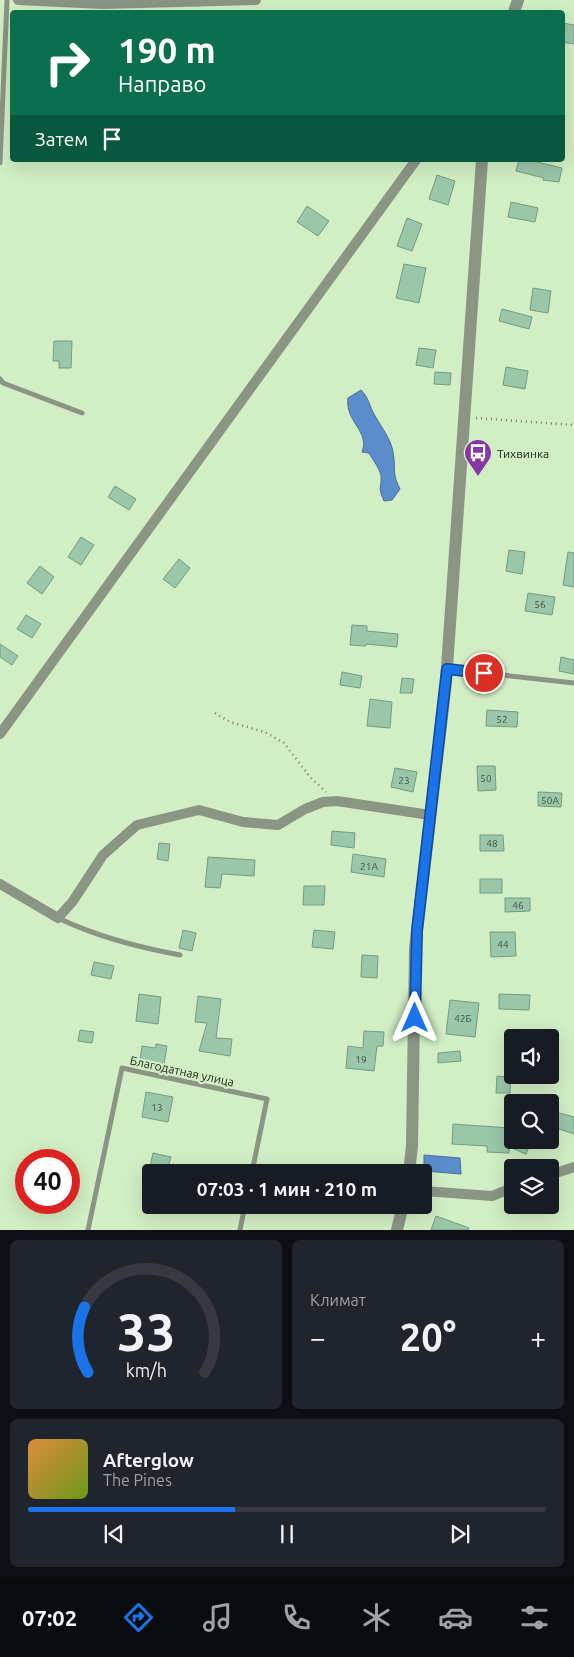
<!DOCTYPE html>
<html lang="ru">
<head>
<meta charset="utf-8">
<style>
  :root { --surface:#171b24; --page:#20242c; --text:#f1f3f6; --muted:#9ea1a6; --line:#363941; --accent:#1a73e8 }
  body { margin:0; font-family:Ubuntu,sans-serif; background:var(--page); color:var(--text); height:100vh; display:flex; flex-direction:column; font-size:19px; white-space:nowrap }
  * { box-sizing:border-box; margin:0 }
  p { font-size:16px; color:var(--muted) }
  .icon { flex:none; width:28px; height:28px; fill:none; stroke:currentColor; stroke-width:2; stroke-linecap:round; stroke-linejoin:round }
  .map { position:relative; height:1230px; overflow:hidden }
  .details { display:flex; flex-direction:column; gap:10px; padding:10px; background:#0d0f14; flex:1 }
  .details>* { flex:none }
  .top-card { position:absolute; left:10px; top:10px; width:555px; height:152px; border-radius:5px; box-shadow:0 5px 20px #0002; background:#0b6e4f; color:#fff; overflow:hidden }
  .controls { position:absolute; left:504px; top:1029px; display:grid; gap:10px }
  .controls a { display:grid; place-items:center; width:55px; height:55px; border-radius:5px; background:var(--surface); box-shadow:0 5px 20px #0002; font-size:25px }
  .speed { position:absolute; left:15px; top:1149px; display:flex; gap:10px; font-size:25px; font-weight:700; text-align:center }
  .speed>* { display:grid; place-content:center; width:65px; height:65px; border-radius:50%; background:var(--surface); box-shadow:0 5px 20px #0002; line-height:1 }
  .speed .limit { border:8px solid #d22; background:#fff; color:#111 }
  .pin { position:absolute; display:grid; place-items:center; width:42px; height:42px; color:#fff; margin:-21px; border:2px solid #fff; border-radius:50%; box-shadow:0 1px 5px #0007 }
  .me { position:absolute; width:55px; margin:-28px; rotate:0deg; stroke-linejoin:round; filter:drop-shadow(0 0 4px #0008) }
  .turn { display:flex; align-items:center; gap:18px; height:105px; padding:0 25px; font-size:22px }
  .turn .icon { width:65px; height:65px; stroke-width:2.5 }
  .turn b { display:block; font-size:35px; line-height:42px }
  .then { display:flex; align-items:center; height:48px; padding:0 25px; background:#0003; gap:10px; font-size:19px }
  .big { font-size:38px; font-weight:700; line-height:1.1 }
  .details .tile { flex:1; display:flex; flex-direction:column; justify-content:center; gap:8px; min-width:0; padding:0 18px; border-radius:8px; background:var(--page) }
  .details .dial { align-items:center; gap:0 }
  .dial svg { height:130px; overflow:visible; fill:none; stroke:var(--line); stroke-width:7; stroke-linecap:round; text-anchor:middle }
  .dial text { fill:var(--text); stroke:none }
  .song { display:flex; align-items:center; gap:15px }
  .cover { width:60px; height:60px; border-radius:8px; background:linear-gradient(135deg,hsl(30 70% 55%),hsl(80 70% 35%)) }
  .played { height:5px; border-radius:2px; background:linear-gradient(90deg,var(--accent) 40%,var(--line) 40%) }
  .keys { display:flex; justify-content:space-around; direction:ltr }
  .heat { display:flex; justify-content:space-between; align-items:center; font-size:28px; direction:ltr }
  .details .tiles { flex:1; display:grid; gap:10px; grid-template-columns:1fr 1fr }
  .tile:last-child { grid-column:span 2 }
  .trip { position:absolute; left:142px; top:1164px; width:290px; height:50px; border-radius:5px; background:var(--surface); box-shadow:0 5px 20px #0002; font-weight:700; line-height:50px; text-align:center }
  .tabs { display:flex; height:80px; justify-content:space-around; align-items:center; background:#090b0e; color:var(--muted) }
  .tabs .icon { width:35px; height:35px }
  .tabs .active { color:var(--accent) }
  .tabs b { font-size:22px; color:var(--text) }
  .map>svg:first-child { display:block }
  .water { fill:#5b8ccc; stroke:#496f97 }
  .building { fill:#9ac6a9; stroke:#729d80 }
  .lines { fill:none; stroke-linecap:round; stroke-linejoin:round }
  .path { stroke:#708267; stroke-width:2.5; stroke-dasharray:1 4; stroke-linecap:butt }
  .service { stroke:#8a9584; stroke-width:5 }
  .minor { stroke:#8a9584; stroke-width:10 }
  .tertiary { stroke:#8a9584; stroke-width:12 }
  .route-casing { stroke:#114b97; stroke-width:12 }
  .route { stroke:#1a73e8; stroke-width:9 }
  .labels { text-anchor:middle; dominant-baseline:central; stroke-width:4.5; stroke-linejoin:round; paint-order:stroke }
  .number-label { font-size:10px; fill:#3e513e }
  .poi-label { font-size:12px; fill:#202a1b; stroke:#d1eec4; text-anchor:start }
  .street-label { font-size:12px; fill:#202a1b; stroke:#d1eec4 }
</style>
</head>
<body>
<div class="map">
<svg width="574" height="1230" viewBox="0 0 574 1230">
  <rect width="100%" height="100%" fill="#d1eec4"/>
  <path class="water" d="M361 390C370 400 368 403 374 414 382 429 393 440 394 459 395 473 393 475 400 489L392 500 384 501C377 485 382 489 381 476 380 469 373 460 369 453L362 452C370 430 345 423 348 398Z
    M424 1155 460 1158 461 1174 424 1171Z"/>
  <path class="building" d="M562 23 574 25V44L562 42Z
    M519 160H529L562 168 559 182 543 180 544 178 516 171Z
    M437 175 455 181 448 205 429 199Z
    M511 202 538 208 535 222 508 217Z
    M307 206 329 221 318 236 297 222Z
    M407 218 422 224 412 251 397 246Z
    M404 264 426 268 419 303 396 298Z
    M533 288 551 291 548 313 530 310Z
    M502 309 532 317 529 329 499 321Z
    M54 341H72L71 368H59V361H53Z
    M419 348 436 350 433 368 416 365Z
    M506 367 528 371 525 389 503 385Z
    M435 372 451 373 450 385 434 384Z
    M115 486 136 499 129 510 108 497Z
    M81 537 94 545 81 565 68 557Z
    M509 550 525 552 522 574 506 571Z
    M568 552 574 553V587L563 585Z
    M179 559 190 568 175 588 163 579Z
    M40 566 54 577 42 594 27 583Z
    M528 593 555 597 552 615 525 611Z
    M26 615 41 624 32 638 17 629Z
    M352 625 367 626V631L398 634 397 647 366 644V646L350 645Z
    M0 644 18 656 12 665 0 657Z
    M561 657 574 660 573 674 559 671Z
    M342 672 362 676 360 688 340 685Z
    M402 678 414 679 412 693H400Z
    M370 699 392 702 390 728 367 726Z
    M487 710 518 712 517 727 486 726Z
    M477 766H495L496 790 478 791Z
    M395 768 417 772 413 792 391 787Z
    M538 792 562 793 561 807 538 806Z
    M332 831 355 833 354 848 331 845Z
    M480 835H503L504 851H480Z
    M159 843 170 844 168 861 157 859Z
    M353 854 386 859 384 877 351 872Z
    M208 857 255 860 254 876 222 874 220 888 205 887Z
    M480 879H502V893H480Z
    M304 886H325L324 905H303Z
    M505 898H530V911L505 912Z
    M183 930 196 933 192 951 179 948Z
    M314 930 335 932 333 949 312 947Z
    M490 932H515L516 956 491 957Z
    M362 955 378 956 377 978 361 977Z
    M94 962 114 966 111 979 91 975Z
    M139 994 161 997 158 1024 136 1021Z
    M499 994 530 995 529 1010 499 1009Z
    M198 996 221 999 216 1038 232 1039 230 1056 199 1051 207 1023 195 1022Z
    M450 1000 479 1003 475 1037 446 1034Z
    M80 1030 94 1032 92 1043 78 1041Z
    M364 1031 384 1032 383 1046H377L374 1071 346 1068 348 1046 363 1048Z
    M156 1044 167 1046 164 1064 140 1060 142 1046 155 1048Z
    M460 1051 461 1061 438 1063V1053Z
    M497 1076 511 1077 510 1093H496Z
    M146 1092 173 1097 168 1122 142 1117Z
    M552 1111 574 1117V1134L550 1126Z
    M453 1124 510 1128 509 1140H532L526 1154 509 1147V1153L487 1152V1146L452 1144Z
    M153 1153 171 1157 167 1171 150 1167Z
    M436 1216 469 1228 468 1230H431Z"/>
  <g class="lines">
    <path class="path" d="M476 418 574 425
      M215 713 230 722 265 732 284 743 310 777 326 792"/>
    <path class="service" d="M0 163 7 0
      M0 379 3 383 82 413
      M448 669 574 683
      M58 918C98 937 137 947 180 955
      M88 1230 122 1068 267 1099 252 1172
      M240 1230 245 1205"/>
    <path class="minor" d="M18 0 102 4 256 0
      M0 734 416 160
      M0 884 58 918 73 901 103 855 137 825 199 810 243 822 278 825 305 809 323 802 337 801 430 815
      M550 1175 574 1167
      M424 1191 492 1196 512 1188"/>
    <path class="tertiary" d="M514 12 518 0
      M409 1172 412 1146 415 949 446 682 482 160
      M397 1230 403 1205"/>
  </g>
  <g class="lines">
    <defs>
      <path id="route" d="M415 1018 417 930 447 669 484 673"/>
    </defs>
    <use href="#route" class="route-casing"/>
    <use href="#route" class="route"/>
  </g>
  <defs>
    <symbol id="bus-pin" viewBox="-11 -11 22 30"><path d="M0 17L-7.5 6A9.5 9.5 0 1 1 7.5 6Z" fill="#8736a5" stroke="#d1eec4"/><path d="M-5-6H5V4H4V6H2V4H-2V6H-4V4H-5ZM-3.5-4V0h7V-4ZM-3.5 1.2v1.5H-2V1.2ZM2 1.2v1.5H3.5V1.2Z" fill="#fff"/></symbol>
  </defs>
  <g fill-rule="evenodd">
    <use href="#bus-pin" x="462" y="437" width="32" height="43"/>
  </g>
  <g class="labels">
    <g class="number-label">
      <text x="540" y="604">56</text>
      <text x="502" y="719">52</text>
      <text x="486" y="778">50</text>
      <text x="404" y="780">23</text>
      <text x="550" y="800">50А</text>
      <text x="492" y="843">48</text>
      <text x="369" y="866">21А</text>
      <text x="518" y="905">46</text>
      <text x="503" y="944">44</text>
      <text x="463" y="1018">42Б</text>
      <text x="361" y="1059">19</text>
      <text x="157" y="1107">13</text>
    </g>
    <g class="poi-label">
      <text x="497" y="453">Тихвинка</text>
    </g>
    <g class="street-label">
      <text transform="translate(182 1071) rotate(12)">Благодатная улица</text>
    </g>
  </g>
</svg>
<div class="controls">
<a><svg class="icon" aria-label="sound" viewBox="0 0 24 24"><path d="M4 9h4l5-4v14l-5-4H4zM17 9q2 3 0 6"/></svg></a>
<a><svg class="icon" aria-label="search" viewBox="0 0 24 24"><circle cx="10" cy="10" r="6"/><path d="M15 15l6 6"/></svg></a>
<a><svg class="icon" aria-label="layers" viewBox="0 0 24 24"><path d="M12 4l9 5-9 5-9-5zM3 14l9 5 9-5"/></svg></a>
</div>
<div class="speed"><div class="limit">40</div></div>
<div class="pin" style="left:484px;top:673px;background:#d93025"><svg class="icon" aria-label="arrive" viewBox="0 0 24 24"><path d="M6 21V4h12l-3 4 3 4H6"/></svg></div>
<svg class="me" style="left:415px;top:1018px" viewBox="-20 -20 40 40"><path d="M0-17L14 15 0 8-14 15z" fill="#1a73e8" stroke="#fff" stroke-width="4"/></svg>
<div class="trip">07:03 · 1 мин · 210 m</div>
<div class="top-card">
<div class="turn"><svg class="icon" aria-label="right" viewBox="0 0 24 24"><path d="M7 20v-9h11M14 6l5 5-5 5"/></svg><div><b>190 m</b>Направо</div></div>
<div class="then">Затем<svg class="icon" aria-label="arrive" viewBox="0 0 24 24"><path d="M6 21V4h12l-3 4 3 4H6"/></svg></div>
</div>
</div>
<section class="details">
<div class="tiles">
<div class="tile dial"><svg viewBox="0 0 100 80">
<path d="M14 69A42 42 0 1 1 86 69"/>
<path d="M14 69A42 42 0 0 1 12 29" stroke="#1a73e8"/>
<text x="50" y="56" font-size="32" font-weight="700">33</text>
<text x="50" y="72" font-size="11">km/h</text>
</svg></div>
<div class="tile"><p>Климат</p>
<div class="heat"><a>−</a><b class="big">20°</b><a>+</a></div>
</div>
<div class="tile">
<div class="song"><i class="cover"></i><div><b>Afterglow</b><p>The Pines</p></div></div>
<div class="played"></div>
<div class="keys"><svg class="icon" aria-label="previous" viewBox="0 0 24 24"><path d="M18 5L8 12l10 7zM5 5v14"/></svg><svg class="icon" aria-label="pause" viewBox="0 0 24 24"><path d="M8 5v14M16 5v14"/></svg><svg class="icon" aria-label="next" viewBox="0 0 24 24"><path d="M6 5l10 7-10 7zM19 5v14"/></svg></div>
</div>
</div>
</section>
<nav class="tabs">
<b>07:02</b>
<svg class="icon active" aria-label="directions" viewBox="0 0 24 24"><path d="M12 3l9 9-9 9-9-9zM9 14v-3h6M13 9l2 2-2 2"/></svg>
<svg class="icon" aria-label="music" viewBox="0 0 24 24"><path d="M9 18V5l10-2v13"/><circle cx="6" cy="18" r="3"/><circle cx="16" cy="16" r="3"/></svg>
<svg class="icon" aria-label="phone" viewBox="0 0 24 24"><path d="M5 4h4l2 5-3 2q2 4 5 5l2-3 5 2v4C11 20 4 13 5 4z"/></svg>
<svg class="icon" aria-label="climate" viewBox="0 0 24 24"><path d="M12 3v18M4 7l16 10M4 17L20 7"/></svg>
<svg class="icon" aria-label="car" viewBox="0 0 24 24"><path d="M5 17H2v-5l4-1 3-4h7l3 4 3 1v5h-3M9 17h6M6 11h13"/><circle cx="7" cy="17" r="2"/><circle cx="17" cy="17" r="2"/></svg>
<svg class="icon" aria-label="filters" viewBox="0 0 24 24"><path d="M4 7h16M4 17h16"/><circle cx="9" cy="7" r="2"/><circle cx="15" cy="17" r="2"/></svg>
</nav>
</body>
</html>
